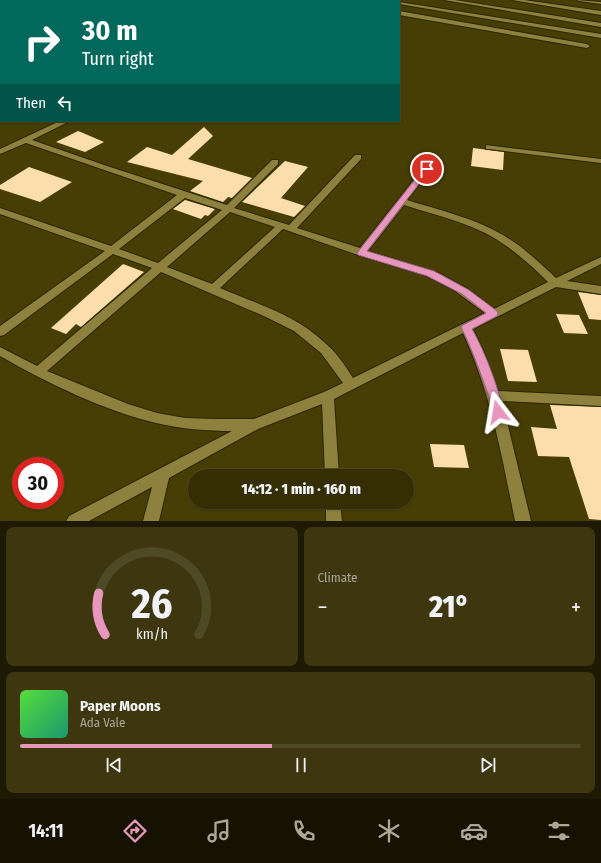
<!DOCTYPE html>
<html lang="en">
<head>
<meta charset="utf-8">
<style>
  :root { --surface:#352e04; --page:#3d360e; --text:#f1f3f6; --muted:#aaa89a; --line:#4f4a26; --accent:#e797bd }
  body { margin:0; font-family:"Fira Sans Condensed",sans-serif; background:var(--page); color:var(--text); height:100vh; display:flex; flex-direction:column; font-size:15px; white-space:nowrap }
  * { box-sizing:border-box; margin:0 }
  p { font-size:13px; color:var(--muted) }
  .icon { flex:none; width:22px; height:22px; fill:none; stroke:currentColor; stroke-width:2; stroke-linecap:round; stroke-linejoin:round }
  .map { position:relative; height:521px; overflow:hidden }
  .side { display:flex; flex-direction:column; gap:6px; padding:6px; background:#1d1902; flex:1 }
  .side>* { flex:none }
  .banner { position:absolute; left:0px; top:0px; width:400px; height:122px; box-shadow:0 1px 3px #0004,0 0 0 1px var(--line); background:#00695c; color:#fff; overflow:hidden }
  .speed { position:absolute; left:12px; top:457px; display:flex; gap:8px; font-size:20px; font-weight:700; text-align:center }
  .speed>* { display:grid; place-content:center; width:52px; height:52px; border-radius:50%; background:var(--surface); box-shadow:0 1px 3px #0004,0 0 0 1px var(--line); line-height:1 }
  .speed .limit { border:6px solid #d22; background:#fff; color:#111 }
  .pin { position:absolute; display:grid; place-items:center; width:34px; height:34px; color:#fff; margin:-17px; border:2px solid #fff; border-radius:50%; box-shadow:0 1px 4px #0007 }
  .me { position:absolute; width:44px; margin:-22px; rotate:346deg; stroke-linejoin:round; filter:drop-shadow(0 0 3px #0008) }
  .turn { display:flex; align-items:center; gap:14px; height:84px; padding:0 16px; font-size:18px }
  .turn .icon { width:52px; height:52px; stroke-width:2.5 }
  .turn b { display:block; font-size:28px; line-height:34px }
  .then { display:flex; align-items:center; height:38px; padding:0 16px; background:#0003; gap:8px; font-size:15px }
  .big { font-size:30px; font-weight:800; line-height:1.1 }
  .side .widget { flex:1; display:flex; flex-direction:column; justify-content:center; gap:6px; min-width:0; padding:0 14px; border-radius:8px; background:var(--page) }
  .side .dial { align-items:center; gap:0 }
  .dial svg { height:104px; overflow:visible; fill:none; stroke:var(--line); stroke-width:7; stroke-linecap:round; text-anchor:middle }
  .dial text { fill:var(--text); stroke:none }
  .song { display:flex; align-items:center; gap:12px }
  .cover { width:48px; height:48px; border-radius:6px; background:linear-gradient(135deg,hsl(110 70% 55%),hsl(160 70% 35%)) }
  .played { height:4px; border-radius:2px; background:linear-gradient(90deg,var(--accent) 45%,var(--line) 45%) }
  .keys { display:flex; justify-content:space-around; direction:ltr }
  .heat { display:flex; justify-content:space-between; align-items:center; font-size:22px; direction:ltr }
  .side .tiles { flex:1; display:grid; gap:6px; grid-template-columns:1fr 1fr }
  .widget:last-child { grid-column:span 2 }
  .trip { position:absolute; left:188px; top:469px; width:226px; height:40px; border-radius:20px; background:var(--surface); box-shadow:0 1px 3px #0004,0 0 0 1px var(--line); font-weight:800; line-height:40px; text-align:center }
  .menu { display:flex; height:64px; justify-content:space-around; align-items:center; background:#151202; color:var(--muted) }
  .menu .icon { width:28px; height:28px }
  .menu .active { color:var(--accent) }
  .menu b { font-size:18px; color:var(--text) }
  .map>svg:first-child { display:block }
  .building { fill:#fcdead }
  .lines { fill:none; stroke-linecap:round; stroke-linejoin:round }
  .minor-casing { stroke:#2b2500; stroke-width:2 }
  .major-casing { stroke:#2b2500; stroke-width:2 }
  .minor { fill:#8d813d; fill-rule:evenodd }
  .major { fill:#6eada6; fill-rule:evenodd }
  .route { fill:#e797bd; stroke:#96627b }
</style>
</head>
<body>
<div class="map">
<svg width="601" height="521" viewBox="0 0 601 521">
  <rect width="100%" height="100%" fill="#473e05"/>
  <path class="building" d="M204 127 213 136 188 159 252 178 232 198 228 197 223 202 190 191 203 181 127 162 147 147 172 155Z
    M78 131 83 133 104 142 85 152 56 142Z
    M473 148 504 152 503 170 471 166Z
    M285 161 308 167 281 198 305 206 294 217 242 202Z
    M29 167 72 182 40 202 0 189V185Z
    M185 200 215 209 208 216 205 215 201 219 173 209Z
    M123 264 144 272 81 327 76 324 66 334 51 328Z
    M578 292 601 295V320L589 319Z
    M556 314 579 315 588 334 564 333Z
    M500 349 528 350 537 382 508 381Z
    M550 405 601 407V520L589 519 569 457 538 456 531 427 557 429Z
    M430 444 464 445 469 468 434 467Z"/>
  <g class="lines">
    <defs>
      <path id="minor" d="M241 0H252V1H241Z
        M380 0H390V1H380Z
        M444 0H455L601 23V27Z
        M512 0H524L601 11V15Z
        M577 0 601 2V4L579 1Z
        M399 2 601 34V38L399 4Z
        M399 11 587 44 590 46 587 48 399 15Z
        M60 121H70L32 140 104 165 227 205 272 160H278V164L234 208 289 225 355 155H361V159L297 228 360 248 424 167H427L431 169 407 200C439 210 474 218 503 235 523 247 539 262 556 278L601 257V264L567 281 601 286V294L556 287 473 329 483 350 498 391 601 396V406L502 401 531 521H515C502 457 491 393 463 333L334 399 339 476H325L322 404 258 429 169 478 159 521H143L152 487 89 521H66L69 516 232 431C207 431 181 429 156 423 105 411 47 383 0 356V347L37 366 152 268 113 254 4 335 0 336V326L105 251 0 214V208L111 246 177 195 26 143 0 154V149ZM185 198 222 210 158 263 119 249ZM404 205C435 215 468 222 496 239 515 251 532 266 548 282L494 309 466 288 441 274 368 251ZM230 212 275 227 212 284 167 267ZM283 229 358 255 425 275 451 288 485 313 353 378C345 365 336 352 324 342 296 315 255 303 220 288ZM161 272 266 317 294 331 321 353 343 383 324 392 254 419H216L185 418 157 413 128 404 47 371Z
        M486 145 601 159V163L489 149H486Z
        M326 502H340L342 521H326Z"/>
      <path id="major" d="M1 15V19L0 20V16Z"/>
    </defs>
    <use href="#minor" class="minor-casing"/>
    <use href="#major" class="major-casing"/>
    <use href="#minor" class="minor"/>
    <use href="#major" class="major"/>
  </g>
  <path class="route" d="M427 167 431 169 429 171 367 251 434 271 469 290 497 311 498 314 497 316 472 329C486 354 497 384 504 412L502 415 498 417 494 415C491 409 490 401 488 394 480 372 472 349 461 327L463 325 486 313 462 294 427 276 358 255 357 253 424 168Z"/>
</svg>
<div class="speed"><div class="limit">30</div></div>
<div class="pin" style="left:427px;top:169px;background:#d93025"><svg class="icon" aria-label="arrive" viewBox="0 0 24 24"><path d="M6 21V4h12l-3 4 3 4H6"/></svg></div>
<svg class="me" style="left:498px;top:412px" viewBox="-20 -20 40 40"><path d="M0-17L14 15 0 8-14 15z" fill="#e797bd" stroke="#fff" stroke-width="4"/></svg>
<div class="trip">14:12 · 1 min · 160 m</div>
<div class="banner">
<div class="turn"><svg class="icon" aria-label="right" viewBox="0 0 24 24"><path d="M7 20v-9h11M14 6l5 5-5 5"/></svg><div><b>30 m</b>Turn right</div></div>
<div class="then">Then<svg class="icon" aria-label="left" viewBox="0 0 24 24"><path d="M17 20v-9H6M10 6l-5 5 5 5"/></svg></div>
</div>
</div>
<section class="side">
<div class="tiles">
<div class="widget dial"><svg viewBox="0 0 100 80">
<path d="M14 69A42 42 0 1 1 86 69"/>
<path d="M14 69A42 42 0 0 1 9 37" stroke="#e797bd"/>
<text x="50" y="56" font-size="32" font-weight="700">26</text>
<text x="50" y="72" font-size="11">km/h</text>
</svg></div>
<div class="widget"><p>Climate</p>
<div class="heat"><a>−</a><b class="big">21°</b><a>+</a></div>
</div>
<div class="widget">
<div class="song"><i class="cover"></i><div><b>Paper Moons</b><p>Ada Vale</p></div></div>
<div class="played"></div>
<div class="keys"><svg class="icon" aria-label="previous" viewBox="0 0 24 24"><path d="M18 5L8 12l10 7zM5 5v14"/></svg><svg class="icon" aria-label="pause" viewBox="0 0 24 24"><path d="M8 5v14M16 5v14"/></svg><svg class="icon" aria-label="next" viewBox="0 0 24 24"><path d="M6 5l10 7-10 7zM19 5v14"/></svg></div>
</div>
</div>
</section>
<nav class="menu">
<b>14:11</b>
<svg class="icon active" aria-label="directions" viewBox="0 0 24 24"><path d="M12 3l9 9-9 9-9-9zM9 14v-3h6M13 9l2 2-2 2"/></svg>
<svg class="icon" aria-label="music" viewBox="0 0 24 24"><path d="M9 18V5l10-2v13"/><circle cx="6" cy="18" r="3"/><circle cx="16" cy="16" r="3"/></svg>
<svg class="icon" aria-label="phone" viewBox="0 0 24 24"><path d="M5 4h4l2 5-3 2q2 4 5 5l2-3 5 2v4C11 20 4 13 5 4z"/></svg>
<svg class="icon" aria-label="climate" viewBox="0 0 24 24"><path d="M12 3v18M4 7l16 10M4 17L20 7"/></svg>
<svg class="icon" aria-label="car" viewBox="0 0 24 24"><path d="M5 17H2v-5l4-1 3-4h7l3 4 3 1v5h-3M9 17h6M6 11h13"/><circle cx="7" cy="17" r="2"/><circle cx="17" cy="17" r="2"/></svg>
<svg class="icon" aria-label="filters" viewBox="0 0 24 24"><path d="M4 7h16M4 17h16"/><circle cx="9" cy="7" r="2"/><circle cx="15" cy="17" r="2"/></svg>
</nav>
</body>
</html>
